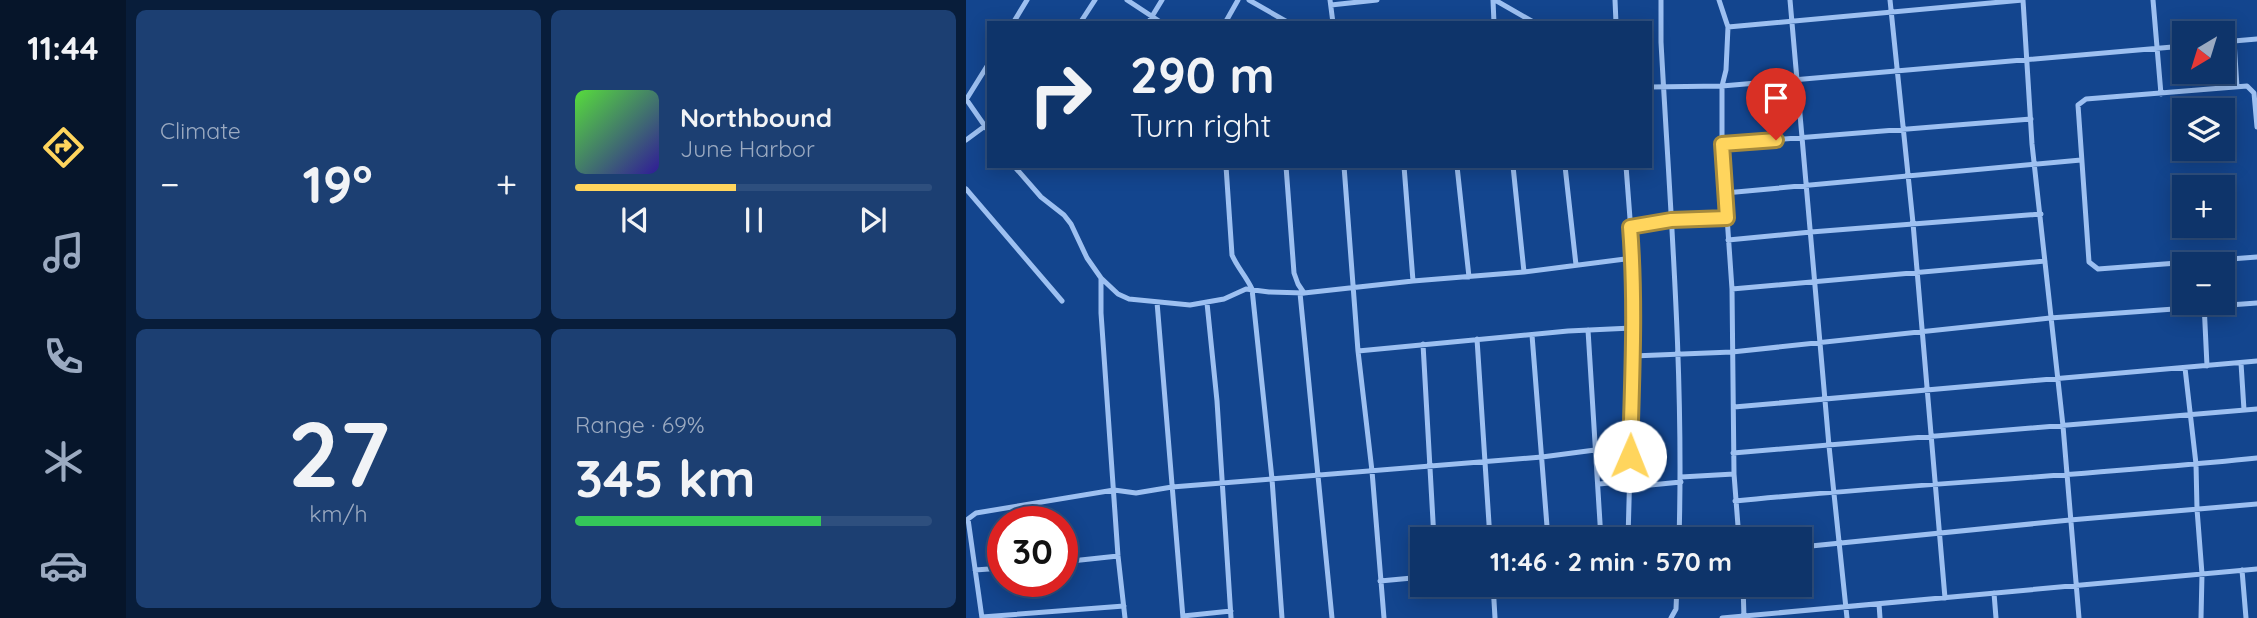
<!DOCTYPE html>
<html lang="en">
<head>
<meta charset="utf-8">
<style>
  :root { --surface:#0e346a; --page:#1c3f72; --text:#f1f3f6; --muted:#9baac1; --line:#2e4f7e; --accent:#ffd55d }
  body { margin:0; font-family:Quicksand,sans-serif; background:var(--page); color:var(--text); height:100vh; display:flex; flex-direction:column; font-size:26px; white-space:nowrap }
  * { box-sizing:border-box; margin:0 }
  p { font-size:23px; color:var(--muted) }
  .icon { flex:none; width:38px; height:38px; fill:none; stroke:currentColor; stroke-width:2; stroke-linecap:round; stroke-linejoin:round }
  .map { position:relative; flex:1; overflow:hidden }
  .drawer { display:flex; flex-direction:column; gap:10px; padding:10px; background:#081d3a; width:840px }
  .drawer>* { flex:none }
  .banner { position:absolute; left:21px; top:21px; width:665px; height:147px; border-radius:0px; box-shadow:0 4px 18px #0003,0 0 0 2px var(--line); background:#0e346a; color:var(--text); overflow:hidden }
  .needle { width:46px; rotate:218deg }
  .fabs { position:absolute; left:1206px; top:21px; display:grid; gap:14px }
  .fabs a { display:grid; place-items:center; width:63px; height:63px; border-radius:0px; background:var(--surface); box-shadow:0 4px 18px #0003,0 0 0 2px var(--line); font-size:35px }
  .speed { position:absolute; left:21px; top:506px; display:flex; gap:14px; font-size:35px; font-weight:700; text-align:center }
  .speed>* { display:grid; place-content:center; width:91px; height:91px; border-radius:50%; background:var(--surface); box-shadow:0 4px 18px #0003,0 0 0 2px var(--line); line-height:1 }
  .speed .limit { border:10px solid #d22; background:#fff; color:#111 }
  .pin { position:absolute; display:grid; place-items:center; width:60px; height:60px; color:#fff; margin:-72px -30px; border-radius:50% 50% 50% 0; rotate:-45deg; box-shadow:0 0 7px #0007 }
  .pin .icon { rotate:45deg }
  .me { position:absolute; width:77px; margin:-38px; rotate:1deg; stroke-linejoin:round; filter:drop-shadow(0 0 5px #0008) }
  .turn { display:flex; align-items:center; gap:24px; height:147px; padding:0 28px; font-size:32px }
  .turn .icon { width:91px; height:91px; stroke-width:2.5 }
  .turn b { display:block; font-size:49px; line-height:60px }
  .big { font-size:52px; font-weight:700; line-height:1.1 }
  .drawer .tile { flex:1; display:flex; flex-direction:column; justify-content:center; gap:10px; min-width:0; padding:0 24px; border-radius:10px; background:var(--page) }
  .drawer .dial { align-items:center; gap:0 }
  .dial b { font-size:91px; line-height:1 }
  .song { display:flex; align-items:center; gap:21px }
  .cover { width:84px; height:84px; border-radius:10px; background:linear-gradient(135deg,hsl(110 70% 55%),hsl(250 70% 35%)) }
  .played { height:7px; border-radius:4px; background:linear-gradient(90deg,var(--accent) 45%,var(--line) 45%) }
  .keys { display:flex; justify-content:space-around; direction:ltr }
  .heat { display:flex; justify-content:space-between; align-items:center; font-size:38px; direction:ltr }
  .charge { height:10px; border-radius:5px; background:linear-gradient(90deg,#34c759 69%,var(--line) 0) }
  .drawer .tiles { flex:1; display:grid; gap:10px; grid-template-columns:repeat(2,1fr) }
  .trip { position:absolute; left:444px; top:527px; width:402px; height:70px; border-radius:0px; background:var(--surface); box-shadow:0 4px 18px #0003,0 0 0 2px var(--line); font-weight:700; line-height:70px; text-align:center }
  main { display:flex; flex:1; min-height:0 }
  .dock { display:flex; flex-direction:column; width:126px; justify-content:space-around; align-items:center; background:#06152a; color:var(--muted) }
  .dock .icon { width:49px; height:49px }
  .dock .on { color:var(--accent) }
  .dock b { font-size:32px; color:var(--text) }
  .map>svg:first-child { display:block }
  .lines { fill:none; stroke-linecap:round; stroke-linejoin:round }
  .minor { stroke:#9dc0f1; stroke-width:5 }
  .route-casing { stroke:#a68a3c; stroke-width:18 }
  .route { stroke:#ffd55d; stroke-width:12 }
</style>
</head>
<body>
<main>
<nav class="dock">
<b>11:44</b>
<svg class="icon on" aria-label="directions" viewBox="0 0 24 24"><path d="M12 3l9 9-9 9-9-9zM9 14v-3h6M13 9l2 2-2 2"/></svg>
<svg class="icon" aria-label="music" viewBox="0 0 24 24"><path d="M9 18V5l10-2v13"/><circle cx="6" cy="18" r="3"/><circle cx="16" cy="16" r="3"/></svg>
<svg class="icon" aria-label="phone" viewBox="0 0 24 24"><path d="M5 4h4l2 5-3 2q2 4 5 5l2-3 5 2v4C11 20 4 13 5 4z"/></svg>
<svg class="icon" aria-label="climate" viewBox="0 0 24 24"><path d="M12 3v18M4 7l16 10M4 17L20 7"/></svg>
<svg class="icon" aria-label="car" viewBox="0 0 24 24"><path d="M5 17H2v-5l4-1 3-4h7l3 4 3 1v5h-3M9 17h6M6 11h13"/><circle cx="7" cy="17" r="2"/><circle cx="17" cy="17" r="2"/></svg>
</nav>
<section class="drawer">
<div class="tiles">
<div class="tile"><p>Climate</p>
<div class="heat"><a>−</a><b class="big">19°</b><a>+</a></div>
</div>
<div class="tile">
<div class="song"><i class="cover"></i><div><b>Northbound</b><p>June Harbor</p></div></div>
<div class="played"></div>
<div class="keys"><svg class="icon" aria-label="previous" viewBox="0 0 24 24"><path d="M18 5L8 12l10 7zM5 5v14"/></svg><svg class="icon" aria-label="pause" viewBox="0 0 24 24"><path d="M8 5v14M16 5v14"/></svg><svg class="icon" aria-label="next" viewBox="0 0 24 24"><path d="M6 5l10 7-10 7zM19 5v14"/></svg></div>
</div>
<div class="tile dial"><b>27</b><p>km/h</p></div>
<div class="tile"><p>Range · 69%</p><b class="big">345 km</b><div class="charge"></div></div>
</div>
</section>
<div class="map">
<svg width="1291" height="618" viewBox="0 0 1291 618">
  <rect width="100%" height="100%" fill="#13458e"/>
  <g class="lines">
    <path class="minor" d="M161 0 196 23
      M283 0 323 23
      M364 0 367 23
      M527 0 528 23
      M529 0 569 23
      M649 0 650 23
      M695 0V42C704 208 718 373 713 539
      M753 0 762 27 760 70 756 86V144L766 289 768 474 773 539
      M824 0 863 446 881 618
      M924 0 947 223 979 598
      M1057 0 1066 144 1097 426 1113 618
      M1187 0 1195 94
      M365 5 411 0
      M47 23 61 0
      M114 23 129 0
      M182 23 196 0
      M259 23 272 0
      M762 27 1057 0
      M1268 41 1271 87
      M1256 42 1291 39
      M684 87 756 86 1218 46
      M0 99 23 132
      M0 100 23 63
      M1291 127 1288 93 1281 86 1120 99 1112 105 1123 262 1132 269 1291 257
      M0 140 19 126
      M756 144 1065 119
      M48 166 75 197 98 215 105 224 121 258 135 278V313L152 556 159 618
      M260 166 266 255C271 267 280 276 286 289L306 479 316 618
      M320 166 328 273 332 284 338 293
      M378 166 392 351 406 471 418 618
      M438 166 447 281
      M491 166 503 277
      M547 166 558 272
      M599 166 610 265
      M660 166 667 258V356L662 539
      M0 189 96 301
      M759 193 1115 160
      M665 227 705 220 761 218
      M762 240 845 232 1075 214
      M135 278 152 294 163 299 224 305 258 299 280 289 303 292 338 293 447 281 558 272 667 258
      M766 289 1079 261
      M334 293 366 618
      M191 302 217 618
      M241 303 251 401 265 618
      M1238 303 1241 366
      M622 330 635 539
      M566 335 582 539
      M511 339 524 539
      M457 344 468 539
      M392 351 602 331 666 328
      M667 356 766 352 1084 318 1291 303
      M1275 363 1278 410
      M1219 368 1230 464 1231 509 1236 574 1235 618
      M768 407 1291 361
      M767 453 1291 409
      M715 477 768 474
      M633 484 664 481
      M664 487 715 482
      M769 501C943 484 1117 476 1291 458
      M835 547 1104 520 1291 504
      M96 562 152 556
      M9 570 37 568
      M1276 570 1280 618
      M414 581 457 577
      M527 584 529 618
      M777 584 778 618
      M1028 593 1030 618
      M913 604 914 618
      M217 616 265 611
      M16 617 158 606
      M16 618 2 519 10 513 148 490 170 493 206 487 576 457 629 450
      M705 618 710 609 711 584
      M756 618 1291 569"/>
  </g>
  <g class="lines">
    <defs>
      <path id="route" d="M664 456C666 380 670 303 664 227L705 220 761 218 756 144 810 140"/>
    </defs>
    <use href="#route" class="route-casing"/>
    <use href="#route" class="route"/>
  </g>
</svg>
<div class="fabs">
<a><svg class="needle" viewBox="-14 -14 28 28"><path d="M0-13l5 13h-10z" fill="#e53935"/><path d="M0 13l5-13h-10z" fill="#9baac1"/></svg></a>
<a><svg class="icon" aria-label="layers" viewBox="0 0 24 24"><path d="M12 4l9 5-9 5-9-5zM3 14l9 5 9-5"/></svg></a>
<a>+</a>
<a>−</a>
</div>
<div class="speed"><div class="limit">30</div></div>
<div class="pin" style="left:810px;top:140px;background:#d93025"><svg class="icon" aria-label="arrive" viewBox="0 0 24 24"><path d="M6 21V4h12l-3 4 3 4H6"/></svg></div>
<svg class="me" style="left:664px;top:456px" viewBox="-20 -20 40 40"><circle r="19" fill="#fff"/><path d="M0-13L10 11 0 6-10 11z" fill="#ffd55d"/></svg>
<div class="trip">11:46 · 2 min · 570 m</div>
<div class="banner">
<div class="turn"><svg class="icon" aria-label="right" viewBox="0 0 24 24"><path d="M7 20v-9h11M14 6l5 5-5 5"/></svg><div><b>290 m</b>Turn right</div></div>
</div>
</div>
</main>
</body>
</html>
